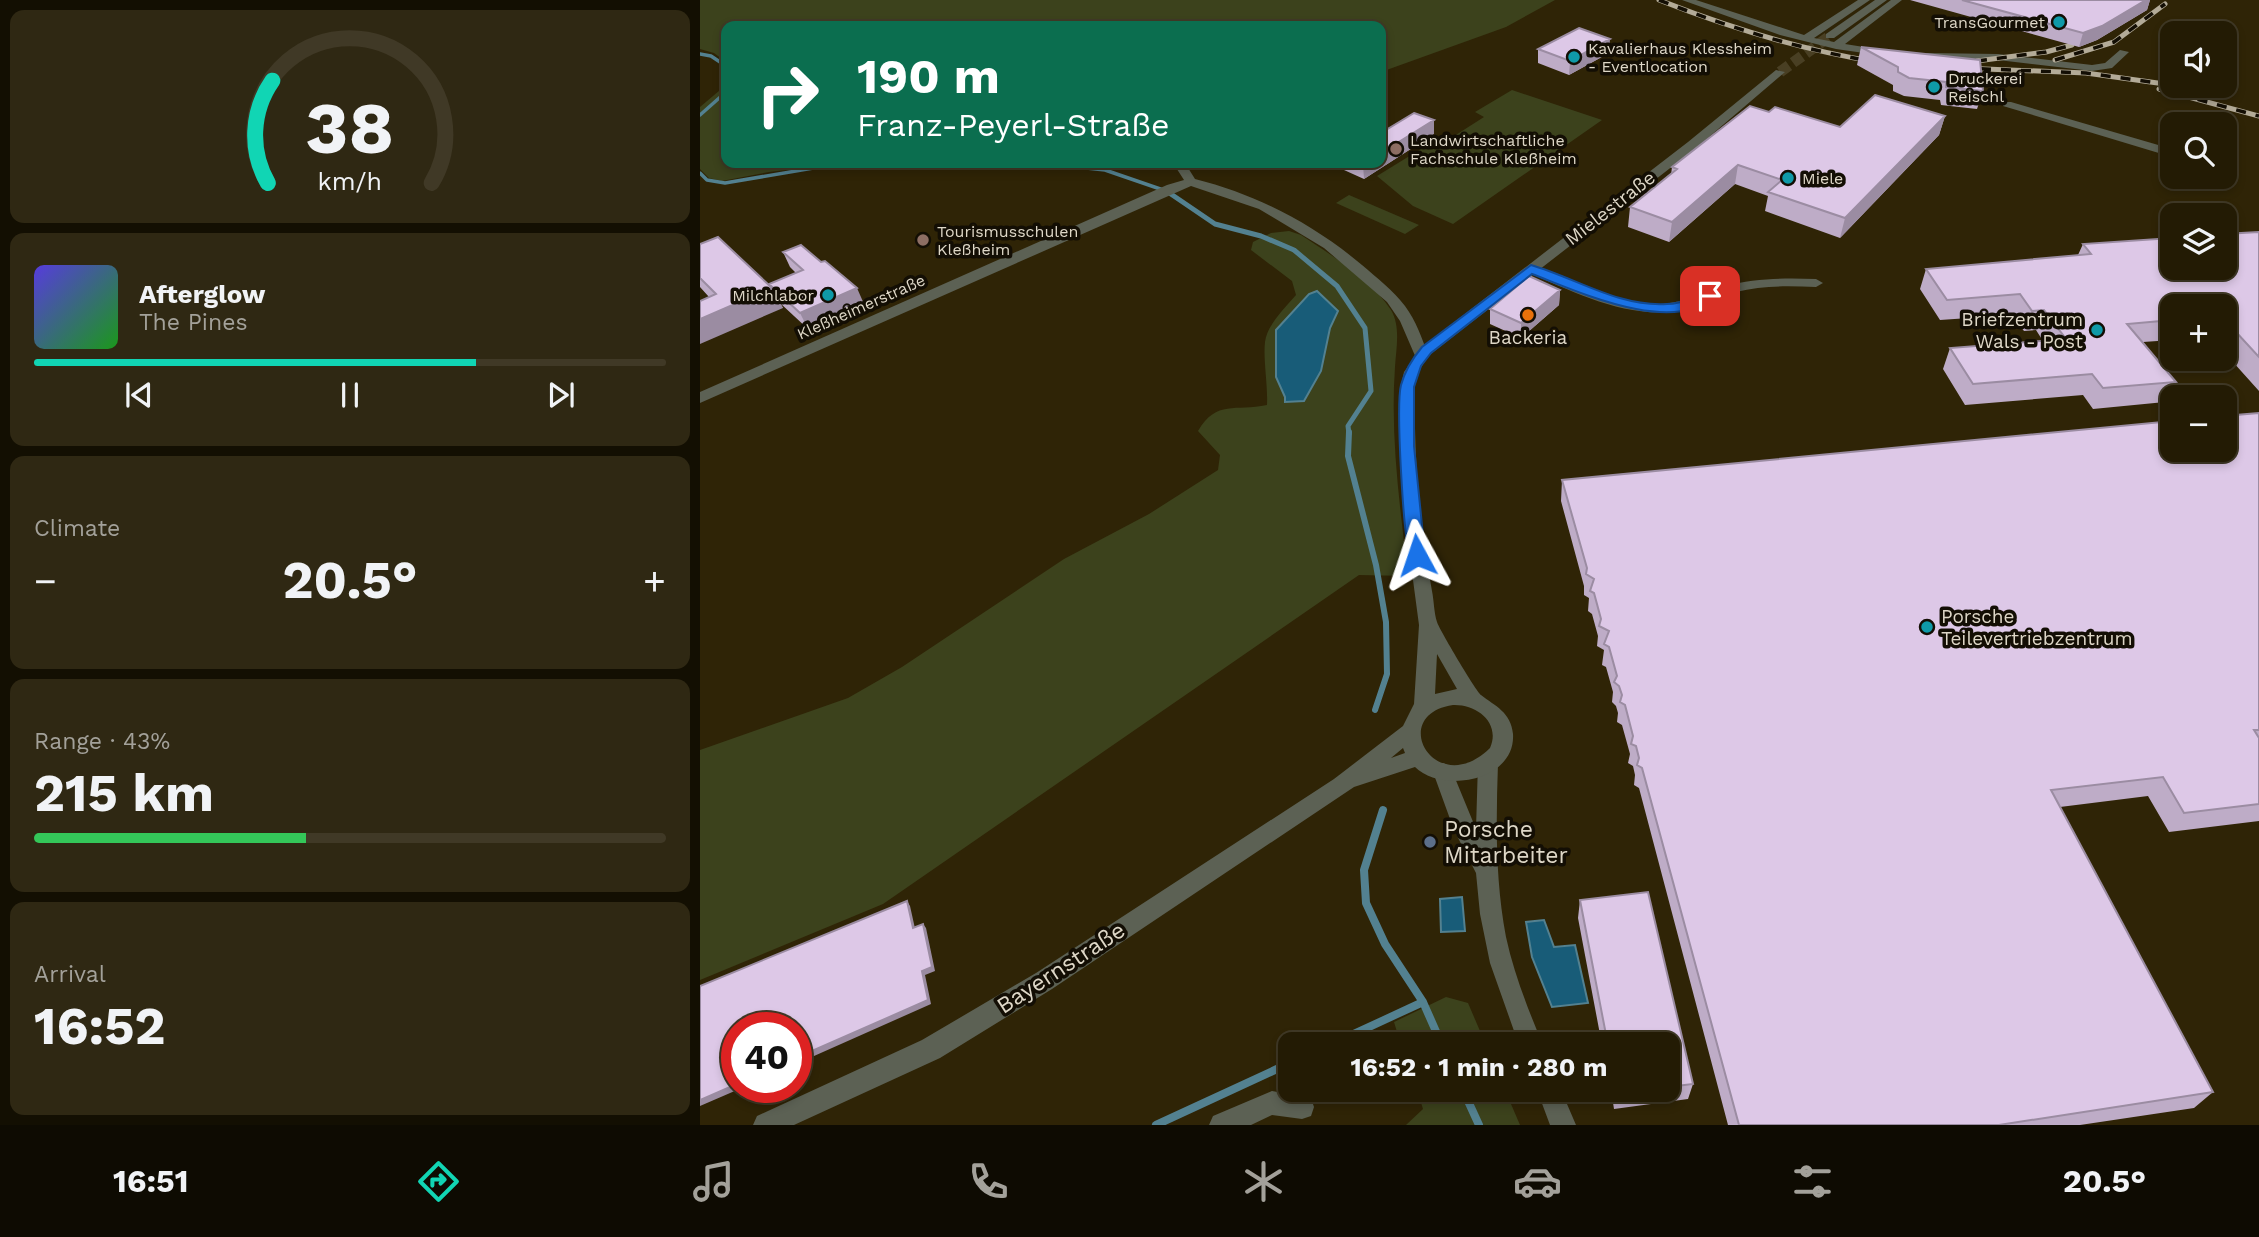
<!DOCTYPE html>
<html lang="en">
<head>
<meta charset="utf-8">
<style>
  :root { --surface:#231b04; --page:#2f2813; --text:#f1f3f6; --muted:#a3a19a; --line:#403926; --accent:#11d5b4 }
  body { margin:0; font-family:"Work Sans",sans-serif; background:var(--page); color:var(--text); height:100vh; display:flex; flex-direction:column; font-size:26px; white-space:nowrap }
  * { box-sizing:border-box; margin:0 }
  p { font-size:23px; color:var(--muted) }
  .icon { flex:none; width:38px; height:38px; fill:none; stroke:currentColor; stroke-width:2; stroke-linecap:round; stroke-linejoin:round }
  .map { position:relative; flex:1; overflow:hidden }
  .panel { display:flex; flex-direction:column; gap:10px; padding:10px; background:#130f02; width:700px }
  .panel>* { flex:none }
  .banner { position:absolute; left:21px; top:21px; width:665px; height:147px; border-radius:14px; box-shadow:0 4px 10px #0003,0 0 0 2px var(--line); background:#0b6e4f; color:#fff; overflow:hidden }
  .tools { position:absolute; left:1460px; top:21px; display:grid; gap:14px }
  .tools a { display:grid; place-items:center; width:77px; height:77px; border-radius:14px; background:var(--surface); box-shadow:0 4px 10px #0003,0 0 0 2px var(--line); font-size:35px }
  .speed { position:absolute; left:21px; top:1012px; display:flex; gap:14px; font-size:35px; font-weight:700; text-align:center }
  .speed>* { display:grid; place-content:center; width:91px; height:91px; border-radius:50%; background:var(--surface); box-shadow:0 4px 10px #0003,0 0 0 2px var(--line); line-height:1 }
  .speed .limit { border:10px solid #d22; background:#fff; color:#111 }
  .pin { position:absolute; display:grid; place-items:center; width:60px; height:60px; color:#fff; margin:-30px; border-radius:14px; box-shadow:0 4px 10px #0006 }
  .me { position:absolute; width:77px; margin:-38px; rotate:355deg; stroke-linejoin:round; filter:drop-shadow(0 0 5px #0008) }
  .turn { display:flex; align-items:center; gap:24px; height:147px; padding:0 21px; font-size:32px }
  .turn .icon { width:91px; height:91px; stroke-width:2.5 }
  .turn b { display:block; font-size:49px; line-height:60px }
  .big { font-size:52px; font-weight:700; line-height:1.1 }
  .panel .widget { flex:1; display:flex; flex-direction:column; justify-content:center; gap:10px; min-width:0; padding:0 24px; border-radius:14px; background:var(--page) }
  .panel .dial { align-items:center; gap:0 }
  .dial svg { height:182px; overflow:visible; fill:none; stroke:var(--line); stroke-width:7; stroke-linecap:round; text-anchor:middle }
  .dial text { fill:var(--text); stroke:none }
  .song { display:flex; align-items:center; gap:21px }
  .cover { width:84px; height:84px; border-radius:10px; background:linear-gradient(135deg,hsl(250 70% 55%),hsl(120 70% 35%)) }
  .played { height:7px; border-radius:4px; background:linear-gradient(90deg,var(--accent) 70%,var(--line) 70%) }
  .keys { display:flex; justify-content:space-around; direction:ltr }
  .heat { display:flex; justify-content:space-between; align-items:center; font-size:38px; direction:ltr }
  .charge { height:10px; border-radius:5px; background:linear-gradient(90deg,#34c759 43%,var(--line) 0) }
  .trip { position:absolute; left:578px; top:1032px; width:402px; height:70px; border-radius:14px; background:var(--surface); box-shadow:0 4px 10px #0003,0 0 0 2px var(--line); font-weight:700; line-height:70px; text-align:center }
  .dock { display:flex; height:112px; justify-content:space-around; align-items:center; background:#0e0b02; color:var(--muted) }
  .dock .icon { width:49px; height:49px }
  .dock .on { color:var(--accent) }
  .dock b { font-size:32px; color:var(--text) }
  main { display:flex; flex:1; min-height:0 }
  .map>svg:first-child { display:block }
  .green { fill:#3c421c }
  .water { fill:#185c78; stroke:#538190; stroke-width:2 }
  .lines { fill:none; stroke-linecap:round; stroke-linejoin:round }
  .stream-far3 { stroke:#538190; stroke-width:3.5 }
  .stream-far2 { stroke:#538190; stroke-width:5 }
  .stream-far1 { stroke:#538190; stroke-width:6 }
  .stream { stroke:#538190; stroke-width:8 }
  .tertiary-tunnel { stroke:#493f23; stroke-width:11; stroke-dasharray:11 5; stroke-linecap:butt }
  .minor { fill:#5c6154; fill-rule:evenodd }
  .tertiary { fill:#5c6154; fill-rule:evenodd }
  .rail-casing { stroke:#b3ab98; stroke-width:5 }
  .rail { stroke:#130e04; stroke-width:3.5; stroke-dasharray:10; stroke-linecap:butt }
  .wall { fill:#beacc7 }
  .shaded-wall { fill:#9b8ca2 }
  .building { fill:#ddc8e7; stroke:#9b8ca2; stroke-width:2 }
  .route { fill:#1a73e8; stroke:#114b97; stroke-width:2 }
  .culture-dot { fill:#0f9aa8; stroke:#130e04; stroke-width:2.5 }
  .education-dot { fill:#8d6e63; stroke:#130e04; stroke-width:2.5 }
  .food-dot { fill:#e8710a; stroke:#130e04; stroke-width:2.5 }
  .service-dot { fill:#5c6f8a; stroke:#130e04; stroke-width:2.5 }
  .labels { text-anchor:middle; dominant-baseline:central; stroke-width:7; stroke-linejoin:round; paint-order:stroke }
  .far-poi-label { font-size:16px; fill:#ded7c7; stroke:#130e04; text-anchor:start }
  .far-street-label { font-size:16px; fill:#ded7c7; stroke:#130e04 }
  .street-label { font-size:19px; fill:#ded7c7; stroke:#130e04 }
  .poi-label { font-size:19px; fill:#ded7c7; stroke:#130e04; text-anchor:end }
  .near-poi-label { font-size:23px; fill:#ded7c7; stroke:#130e04; text-anchor:start }
  .near-street-label { font-size:23px; fill:#ded7c7; stroke:#130e04 }
</style>
</head>
<body>
<main>
<section class="panel">
<div class="widget dial"><svg viewBox="0 0 100 80">
<path d="M14 69A42 42 0 1 1 86 69"/>
<path d="M14 69A42 42 0 0 1 16 24" stroke="#11d5b4"/>
<text x="50" y="56" font-size="32" font-weight="700">38</text>
<text x="50" y="72" font-size="11">km/h</text>
</svg></div>
<div class="widget">
<div class="song"><i class="cover"></i><div><b>Afterglow</b><p>The Pines</p></div></div>
<div class="played"></div>
<div class="keys"><svg class="icon" aria-label="previous" viewBox="0 0 24 24"><path d="M18 5L8 12l10 7zM5 5v14"/></svg><svg class="icon" aria-label="pause" viewBox="0 0 24 24"><path d="M8 5v14M16 5v14"/></svg><svg class="icon" aria-label="next" viewBox="0 0 24 24"><path d="M6 5l10 7-10 7zM19 5v14"/></svg></div>
</div>
<div class="widget"><p>Climate</p>
<div class="heat"><a>−</a><b class="big">20.5°</b><a>+</a></div>
</div>
<div class="widget"><p>Range · 43%</p><b class="big">215 km</b><div class="charge"></div></div>
<div class="widget"><p>Arrival</p><b class="big">16:52</b></div>
</section>
<div class="map">
<svg width="1559" height="1125" viewBox="0 0 1559 1125">
  <rect width="100%" height="100%" fill="#2f2406"/>
  <path class="green" d="M0 0H855L806 27 681 72V26H26V62L14 53 0 49Z
    M26 85V119L24 120 26 123V163H146L69 172 22 181 9 178 0 169V107Z
    M812 90 902 120 753 224 713 206 677 176 729 144 737 147 784 117 775 112Z
    M649 195 719 225 705 234 636 203Z
    M589 231 601 235C632 256 670 278 691 310 701 327 696 349 695 367 690 437 700 506 708 576L659 575 183 904 0 980V750L148 698 202 667 364 559 449 514 518 470 520 455 498 431C517 399 535 412 567 405 568 384 563 360 565 342 567 325 585 308 596 295L592 281 551 250 553 242 571 233Z
    M746 997 768 1003 786 1045H701L694 1022Z
    M717 1090H805L820 1125H706L723 1109Z"/>
  <path class="water" d="M617 291 638 311 630 328 621 371 604 401 585 402V397L576 377V330L609 294Z
    M762 897 765 931 741 932 740 899Z
    M844 920 854 947 875 945 888 1003 852 1007 832 957 826 922Z"/>
  <g class="lines">
    <path class="stream-far3" d="M0 54 11 56 26 66
      M0 115 26 92
      M241 163H313
      M339 163 405 170 469 192
      M0 173 7 180 25 183 143 163"/>
    <path class="stream-far2" d="M465 190 515 224 561 236 594 250 637 286 665 328 671 391 648 426 649 434"/>
    <path class="stream-far1" d="M649 432 648 456 676 565 686 622 687 674 675 710"/>
    <path class="stream" d="M683 810 664 870 666 903 685 944 723 1002 742 1045
      M630 1045 723 1002
      M763 1090 779 1125
      M456 1125 590 1063"/>
    <path class="tertiary-tunnel" d="M1080 72 1130 36"/>
    <path class="minor" d="M982 0H996L1104 35 1158 0H1170L1114 38 1134 42 1191 0H1202L1145 44 1189 51 1190 53 1185 56 1136 49 1080 35Z
      M1420 50 1429 52 1412 68 1392 71 1298 60 1227 59 1222 56 1227 53 1298 54 1392 65 1405 63Z
      M1303 102H1311L1472 149V157L1303 106Z
      M473 163H485L495 179C558 195 613 224 662 265 677 278 693 290 705 306 716 321 722 338 728 355L726 358H716L700 321 687 302 624 248 559 209 491 186 0 403V392L467 185 484 180Z
      M831 265C873 276 909 302 953 304 980 305 1000 293 1025 286 1055 278 1085 278 1116 279L1123 283 1116 287C1090 286 1062 285 1036 292 1014 298 993 310 969 312 919 316 871 290 826 272L824 269Z
      M788 754 795 757 798 763C796 821 795 879 806 937 814 974 828 1009 843 1045H819L790 963 780 914 776 873 754 830 733 772 736 766 743 763 750 766 776 829 778 763 781 757Z
      M837 1090H861L876 1125H850Z
      M572 1091 611 1098 614 1107 611 1116 602 1119 572 1115 551 1125H509L513 1116Z"/>
    <path class="tertiary" d="M1175 0H1187L1134 38H1126V34Z
      M1076 70 1085 72 996 148 732 353C723 362 717 373 715 385 712 399 715 414 715 428 716 482 722 537 732 591 734 601 734 613 737 622 739 629 776 691 781 695 795 706 811 712 813 734 816 781 742 794 715 767L654 787 352 989 240 1058 94 1125H53L57 1116 222 1040 336 973 634 779 703 726 714 704 719 625 703 505 699 395 704 372 722 347 988 142ZM737 654 757 689 735 694ZM753 705C777 704 801 723 790 748 736 801 686 715 753 705ZM703 748 705 753 691 758Z"/>
    <defs>
      <path id="rail" d="M959 0C1030 28 1101 50 1177 62
        M1355 60 1414 42 1465 4
        M1277 61 1346 52 1372 45
        M1261 68 1386 73 1472 85
        M1459 89 1559 116"/>
    </defs>
    <use href="#rail" class="rail-casing"/>
    <use href="#rail" class="rail"/>
  </g>
  <path class="wall" d="M1210 0H1450L1447 10 1397 40 1379 47Z
    M1161 47 1283 91 1277 109 1241 105 1240 100 1204 96 1193 91V85L1157 65Z
    M838 49 909 53 869 75 838 63Z
    M1069 112 1140 127 1245 116 1239 135 1140 238 1065 211 1068 196 1035 184 969 242 928 227 930 207 971 175 972 167Z
    M734 134 664 179 644 170 643 163H681Z
    M1559 232V391L1524 352V306H1472V340L1443 342 1476 382 1465 402 1393 409 1383 395 1265 405 1243 369 1250 348 1343 341 1336 330 1324 331 1312 315 1240 320 1220 289 1226 269 1378 255 1383 244Z
    M0 244 69 285 96 273 90 267 83 252 164 304 108 329 80 303 83 308 9 297 0 287Z
    M860 290 859 305 821 338 790 324V309Z
    M1559 413V821L1469 832 1448 796 1360 807 1513 1092 1494 1108 1380 1125H1028L939 788 934 785 935 775 933 766 928 763 930 754 922 725 917 722 918 713 916 706 912 702 913 692 906 667 902 665 904 650 897 646 898 636 892 614 888 611 889 598 884 595V586L861 501 862 480Z
    M880 900 993 1084 988 1099 914 1109 911 1090H968V1045H902L878 918Z"/>
  <path class="shaded-wall" d="M1446 0H1450L1447 10 1397 40 1379 47 1383 33Z
    M910 39 909 53 869 75 870 61Z
    M1245 116 1239 135 1140 238 1145 218Z
    M734 120V134L664 179 663 164 665 163H681V153Z
    M1038 165 1035 184 969 242 972 222Z
    M72 288 83 308 0 344V319Z
    M157 288 164 304 108 329 100 313Z
    M860 290 859 305 821 338V323Z
    M207 901 210 906 216 933 213 928Z
    M223 924 226 928 235 971 225 975 231 1004 96 1064V1058L222 971Z
    M37 1084V1087H44L0 1106V1100Z"/>
  <path class="building" d="M1262 0H1446L1402 26 1383 33Z
    M879 28 910 39 870 61 838 49Z
    M1161 47 1280 60 1283 91 1246 87V82L1209 78 1198 72V67Z
    M1175 95 1245 116 1145 218 1068 192 1082 180 1038 165 972 222 930 207 977 169 972 167 1050 106 1069 112 1075 107 1140 127Z
    M714 113 734 120 681 153V133Z
    M1559 232V357L1524 319V306H1472V320L1427 324 1476 382 1403 388 1392 374 1273 384 1250 348 1366 339 1344 310 1332 311 1320 294 1247 300 1226 269 1391 254 1383 244 1472 238V268H1524V234Z
    M18 237 72 288 0 319V301L16 294 0 278V244Z
    M101 245 121 262 125 261 157 288 100 313 69 284 103 270 83 252Z
    M829 276 860 290 821 323 790 309Z
    M1559 413V730H1554L1559 738V804L1484 813 1463 777 1351 790 1513 1092 1299 1125H1039L942 768 937 765 939 758 936 746 931 744 933 736 925 705 920 702 922 695 919 686 914 682 917 676 909 647 904 644 909 631 899 626 901 619 894 593 890 591 894 579 886 574 887 568 862 480 1472 421V450H1524V416Z
    M948 892 993 1084 968 1087V1045H908L880 900Z
    M207 901 213 928 223 924 232 967 222 971 228 1000 96 1058V1027H37V1084L0 1100V986Z
    M917 1090H944L918 1094Z"/>
  <path class="route" d="M831 265C876 278 918 307 967 304 983 304 995 297 1010 293L1016 296C972 336 879 292 832 274L731 353 721 366 714 387V446L725 555 717 561 711 559C703 542 696 405 701 385 705 370 712 359 722 347Z"/>
  <g class="culture-dot">
    <circle cx="1359" cy="22" r="7"/>
    <circle cx="874" cy="57" r="7"/>
    <circle cx="1234" cy="87" r="7"/>
    <circle cx="1088" cy="178" r="7"/>
    <circle cx="128" cy="295" r="7"/>
    <circle cx="1397" cy="330" r="7"/>
    <circle cx="1227" cy="627" r="7"/>
  </g>
  <g class="education-dot">
    <circle cx="696" cy="149" r="7"/>
    <circle cx="223" cy="240" r="7"/>
  </g>
  <circle class="food-dot" cx="828" cy="315" r="7"/>
  <circle class="service-dot" cx="730" cy="842" r="7"/>
  <g class="labels">
    <g class="far-poi-label">
      <text x="1345" y="22" text-anchor="end">TransGourmet</text>
      <text x="888" y="48">Kavalierhaus Klessheim<tspan x="888" dy="18">- Eventlocation</tspan></text>
      <text x="1248" y="78">Druckerei<tspan x="1248" dy="18">Reischl</tspan></text>
      <text x="710" y="140">Landwirtschaftliche<tspan x="710" dy="18">Fachschule Kleßheim</tspan></text>
      <text x="1102" y="178">Miele</text>
      <text x="237" y="231">Tourismusschulen<tspan x="237" dy="18">Kleßheim</tspan></text>
      <text x="114" y="295" text-anchor="end">Milchlabor</text>
    </g>
    <g class="far-street-label">
      <text transform="translate(161 307) rotate(-24)">Kleßheimerstraße</text>
    </g>
    <g class="street-label">
      <text transform="translate(910 208) rotate(-38)">Mielestraße</text>
    </g>
    <g class="poi-label">
      <text x="1383" y="319">Briefzentrum<tspan x="1383" dy="22">Wals - Post</tspan></text>
      <text x="828" y="337" text-anchor="middle">Backeria</text>
      <text x="1241" y="616" text-anchor="start">Porsche<tspan x="1241" dy="22">Teilevertriebzentrum</tspan></text>
    </g>
    <g class="near-poi-label">
      <text x="744" y="829">Porsche<tspan x="744" dy="26">Mitarbeiter</tspan></text>
    </g>
    <g class="near-street-label">
      <text transform="translate(361 968) rotate(-33)">Bayernstraße</text>
    </g>
  </g>
</svg>
<div class="tools">
<a><svg class="icon" aria-label="sound" viewBox="0 0 24 24"><path d="M4 9h4l5-4v14l-5-4H4zM17 9q2 3 0 6"/></svg></a>
<a><svg class="icon" aria-label="search" viewBox="0 0 24 24"><circle cx="10" cy="10" r="6"/><path d="M15 15l6 6"/></svg></a>
<a><svg class="icon" aria-label="layers" viewBox="0 0 24 24"><path d="M12 4l9 5-9 5-9-5zM3 14l9 5 9-5"/></svg></a>
<a>+</a>
<a>−</a>
</div>
<div class="speed"><div class="limit">40</div></div>
<div class="pin" style="left:1010px;top:296px;background:#d93025"><svg class="icon" aria-label="arrive" viewBox="0 0 24 24"><path d="M6 21V4h12l-3 4 3 4H6"/></svg></div>
<svg class="me" style="left:717px;top:555px" viewBox="-20 -20 40 40"><path d="M0-17L14 15 0 8-14 15z" fill="#1a73e8" stroke="#fff" stroke-width="4"/></svg>
<div class="trip">16:52 · 1 min · 280 m</div>
<div class="banner">
<div class="turn"><svg class="icon" aria-label="right" viewBox="0 0 24 24"><path d="M7 20v-9h11M14 6l5 5-5 5"/></svg><div><b>190 m</b>Franz-Peyerl-Straße</div></div>
</div>
</div>
</main>
<nav class="dock">
<b>16:51</b>
<svg class="icon on" aria-label="directions" viewBox="0 0 24 24"><path d="M12 3l9 9-9 9-9-9zM9 14v-3h6M13 9l2 2-2 2"/></svg>
<svg class="icon" aria-label="music" viewBox="0 0 24 24"><path d="M9 18V5l10-2v13"/><circle cx="6" cy="18" r="3"/><circle cx="16" cy="16" r="3"/></svg>
<svg class="icon" aria-label="phone" viewBox="0 0 24 24"><path d="M5 4h4l2 5-3 2q2 4 5 5l2-3 5 2v4C11 20 4 13 5 4z"/></svg>
<svg class="icon" aria-label="climate" viewBox="0 0 24 24"><path d="M12 3v18M4 7l16 10M4 17L20 7"/></svg>
<svg class="icon" aria-label="car" viewBox="0 0 24 24"><path d="M5 17H2v-5l4-1 3-4h7l3 4 3 1v5h-3M9 17h6M6 11h13"/><circle cx="7" cy="17" r="2"/><circle cx="17" cy="17" r="2"/></svg>
<svg class="icon" aria-label="filters" viewBox="0 0 24 24"><path d="M4 7h16M4 17h16"/><circle cx="9" cy="7" r="2"/><circle cx="15" cy="17" r="2"/></svg>
<b>20.5°</b>
</nav>
</body>
</html>
